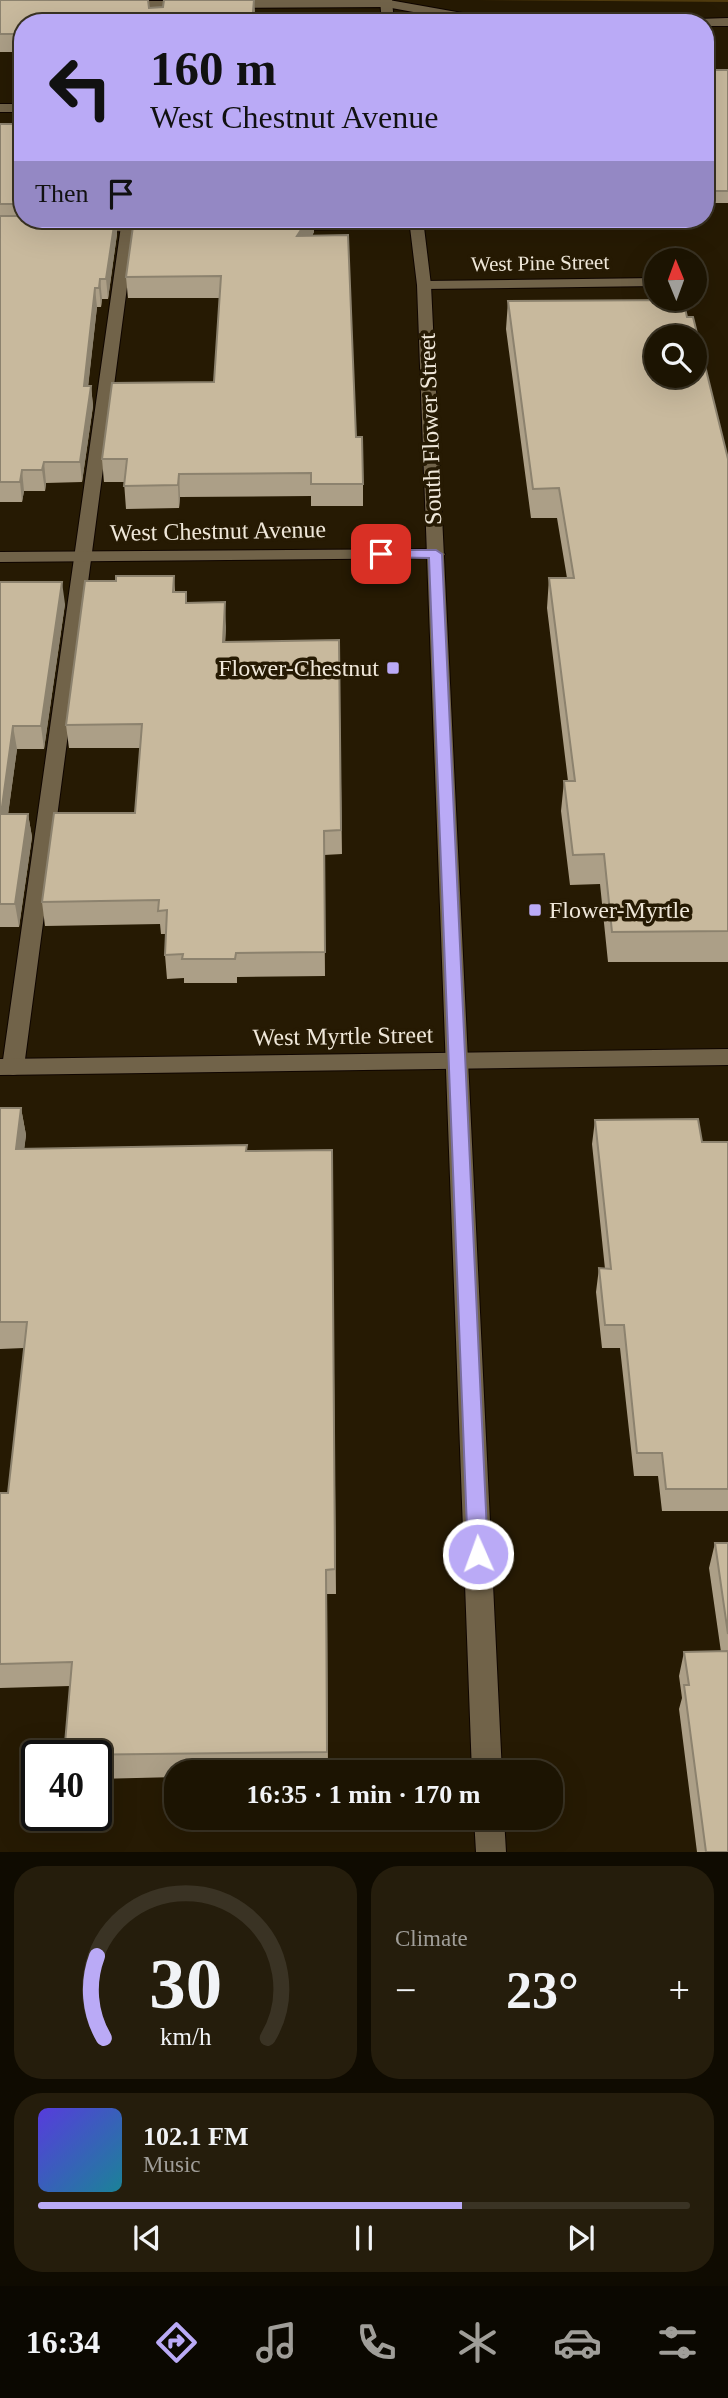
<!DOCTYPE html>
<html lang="en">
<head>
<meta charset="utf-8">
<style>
  :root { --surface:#1c1402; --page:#251d0c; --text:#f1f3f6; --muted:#a09e99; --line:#3a3324; --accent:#baaaf6 }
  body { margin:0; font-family:Georgia,serif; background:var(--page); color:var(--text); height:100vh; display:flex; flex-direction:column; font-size:26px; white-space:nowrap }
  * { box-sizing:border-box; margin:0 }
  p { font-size:23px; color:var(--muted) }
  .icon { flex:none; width:38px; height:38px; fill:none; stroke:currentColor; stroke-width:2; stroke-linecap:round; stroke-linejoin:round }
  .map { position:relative; height:1852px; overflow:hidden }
  .details { display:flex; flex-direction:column; gap:14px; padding:14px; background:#0f0b01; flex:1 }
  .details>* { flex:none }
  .top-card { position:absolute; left:14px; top:14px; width:700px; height:214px; border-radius:28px; box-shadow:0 7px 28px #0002,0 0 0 2px var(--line); background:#baaaf6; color:#111; overflow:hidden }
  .needle { width:46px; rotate:359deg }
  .controls { position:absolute; left:644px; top:248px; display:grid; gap:14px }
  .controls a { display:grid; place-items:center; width:63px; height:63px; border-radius:50%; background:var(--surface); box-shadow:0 7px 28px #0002,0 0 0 2px var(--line); font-size:35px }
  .speed { position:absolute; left:21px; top:1740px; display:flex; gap:14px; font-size:35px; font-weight:700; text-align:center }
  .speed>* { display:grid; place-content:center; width:91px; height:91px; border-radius:50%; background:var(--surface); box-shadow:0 7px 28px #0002,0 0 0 2px var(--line); line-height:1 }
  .speed .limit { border:4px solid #111; border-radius:10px; background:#fff; color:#111 }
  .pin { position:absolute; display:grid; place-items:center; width:60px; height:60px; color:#fff; margin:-30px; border-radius:14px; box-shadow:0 4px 10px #0006 }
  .me { position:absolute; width:77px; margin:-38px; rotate:358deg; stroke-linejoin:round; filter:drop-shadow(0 0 5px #0008) }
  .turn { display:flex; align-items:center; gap:24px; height:147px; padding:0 21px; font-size:32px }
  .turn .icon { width:91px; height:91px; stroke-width:2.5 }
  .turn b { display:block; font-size:49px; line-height:60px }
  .then { display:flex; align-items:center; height:66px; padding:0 21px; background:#0003; gap:14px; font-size:26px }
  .big { font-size:52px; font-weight:700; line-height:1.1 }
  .details .tile { flex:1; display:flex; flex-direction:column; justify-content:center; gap:10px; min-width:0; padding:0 24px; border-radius:28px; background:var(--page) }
  .details .dial { align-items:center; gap:0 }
  .dial svg { height:182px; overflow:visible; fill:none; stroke:var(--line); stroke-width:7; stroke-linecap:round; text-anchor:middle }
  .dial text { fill:var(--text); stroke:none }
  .song { display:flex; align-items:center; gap:21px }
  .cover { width:84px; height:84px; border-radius:10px; background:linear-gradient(135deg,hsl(250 70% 55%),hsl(190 70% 35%)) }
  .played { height:7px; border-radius:4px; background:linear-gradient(90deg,var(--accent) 65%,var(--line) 65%) }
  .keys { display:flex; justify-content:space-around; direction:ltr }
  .heat { display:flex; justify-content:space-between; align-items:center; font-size:38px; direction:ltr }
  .details .tiles { flex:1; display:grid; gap:14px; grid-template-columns:1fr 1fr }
  .tile:last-child { grid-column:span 2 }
  .trip { position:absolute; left:164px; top:1760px; width:399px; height:70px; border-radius:28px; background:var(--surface); box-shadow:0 7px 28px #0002,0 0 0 2px var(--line); font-weight:700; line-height:70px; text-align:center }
  .tabs { display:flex; height:112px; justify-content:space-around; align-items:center; background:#0b0801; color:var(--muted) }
  .tabs .icon { width:49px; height:49px }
  .tabs .selected { color:var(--accent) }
  .tabs b { font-size:32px; color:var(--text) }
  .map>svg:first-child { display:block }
  .green { fill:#503b0e }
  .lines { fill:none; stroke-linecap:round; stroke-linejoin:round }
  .lane-casing { stroke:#0f0500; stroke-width:2 }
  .street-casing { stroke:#0f0500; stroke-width:2 }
  .secondary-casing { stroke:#0f0500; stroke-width:2 }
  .lane { fill:#716349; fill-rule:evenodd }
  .street { fill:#716349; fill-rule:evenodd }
  .secondary { fill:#716349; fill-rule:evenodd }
  .wall { fill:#ac9f87 }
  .shaded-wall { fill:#8c826e }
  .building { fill:#c8b99d; stroke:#8c826e; stroke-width:2; fill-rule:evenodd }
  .route { fill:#baaaf6; stroke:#796ea0; stroke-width:2 }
  .poi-dot { fill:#baaaf6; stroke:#261a03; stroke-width:2.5 }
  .labels { text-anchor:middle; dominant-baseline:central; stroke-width:7; stroke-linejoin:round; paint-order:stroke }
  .far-street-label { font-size:21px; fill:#efe7d9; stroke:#261a03 }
  .street-label { font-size:24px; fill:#efe7d9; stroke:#261a03 }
  .poi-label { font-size:24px; fill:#efe7d9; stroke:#261a03; text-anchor:end }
</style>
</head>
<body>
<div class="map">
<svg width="728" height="1852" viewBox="0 0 728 1852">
  <rect width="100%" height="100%" fill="#261a03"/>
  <path class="green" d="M477 0H728V2Z"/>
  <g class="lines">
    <defs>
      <path id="lane" d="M0 104H23V112H0Z
        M122 219H136L24 1067 21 1073 13 1075 5 1073 2 1067Z"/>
      <path id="street" d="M389 0 468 14 635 21 728 18V26H705V23L468 22 386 7 226 8 220 4 226 0Z
        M190 1 196 5 194 8 121 9 115 5 121 1Z
        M417 221 424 225 422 228 286 230 279 226 286 222Z
        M160 223 167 227 165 230 90 232 83 228 90 224Z
        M656 278V286L424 289 417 285 424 281Z
        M436 549 445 554 442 558 0 562V552Z
        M728 1049V1065L0 1075V1059Z"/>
      <path id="secondary" d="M380 0H392L394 23H382Z
        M409 219H423L431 285 502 1773H472L417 285Z
        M474 1818H504L506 1852H476Z"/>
    </defs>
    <use href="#lane" class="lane-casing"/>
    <use href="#street" class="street-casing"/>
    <use href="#secondary" class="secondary-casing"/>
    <use href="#lane" class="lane"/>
    <use href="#street" class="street"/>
    <use href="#secondary" class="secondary"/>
  </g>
  <path class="wall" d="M0 0 149 8 255 11 23 23V52H0Z
    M705 70H728V203H705Z
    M0 124H23V219H121L119 221H116L117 234 108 299H102L101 307H97L88 386H91L93 406 82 482 46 483 45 491H24L22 502H0Z
    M134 219H323H314V232L312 236 356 437 363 484V506H311V496L180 497 179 508 126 509 124 482H104L102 459 214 382 220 298H128L126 277Z
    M508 301 687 317 728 459V962H608L600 884 570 885 561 811 564 781H568L547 608 549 578H567L557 518H531L506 329Z
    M174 576 175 592H186L187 603 226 626 225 642 339 640 342 854 324 855 325 976 237 977V983H184V978L167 979 165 955 166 934H161L160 924 45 926 42 902 135 813 140 748H69L66 725 116 581Z
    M0 582 65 604 44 749H17L8 814H28L32 837 19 927H0Z
    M0 1108H21L26 1135 24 1149 247 1151 332 1150 336 1594H327L328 1773H177V1777L96 1779V1755L70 1686 0 1688V1493H8L24 1348 0 1349Z
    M595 1120 702 1142H728V1511H662L658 1476H634L620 1348H602L596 1292 599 1268 605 1269 592 1144Z
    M715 1543H728V1852H697L679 1709 682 1698 679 1676 684 1652H721L709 1568Z"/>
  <path class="shaded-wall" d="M254 0 255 11 254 23H252Z
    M115 219 117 234 108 299 106 279Z
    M308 219H314V232L297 257V236Z
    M100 279 102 299 101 307 99 288Z
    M95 288 97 307 86 406 84 386Z
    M91 386 93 406 82 482 80 462Z
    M44 462 46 483 45 491 42 470Z
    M22 470 24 491 22 502 20 482Z
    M179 474 180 497 179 508 178 485Z
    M62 582 65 604 44 749 41 726Z
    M225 602 226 626 224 665 223 642Z
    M13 726 17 749 5 837 1 814Z
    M28 814 32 837 19 927 15 904Z
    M21 1108 26 1135 21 1176 16 1149Z"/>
  <path class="building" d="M0 0H148L149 8 163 7 164 0H254L252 23H23V34H0Z
    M705 70H728V191H705Z
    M0 124H23V204H0Z
    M0 216H23V219H115L106 279H100L99 288H95L84 386H91L80 462H44L42 470H22L20 482H0Z
    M134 219H308L297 236 348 235 356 437H362L363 484H311V473L179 474 178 485 124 486 127 459H102L112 383 214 382 221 276 126 277Z
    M683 300 687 317H693L728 459V931L612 932 604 854 573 855 564 781H575L549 578H574L559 488 533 489 508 301ZM656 338H695V376H656Z
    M116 576H174L173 592H186V603L225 602 223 642 339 640 341 830 324 831 325 952 236 953 235 959H182L183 954 165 955 167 910 158 911 159 900 42 902 54 813H135L142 724 66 725 85 581H116Z
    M0 582H62L41 726H13L1 814H28L15 904H0Z
    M0 1108H21L16 1149 247 1145 246 1151 332 1150 335 1569 326 1570 327 1752 64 1755 72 1662 0 1664V1493H8L27 1322H0Z
    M698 1119 702 1142H728V1489H666L662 1453H637L624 1325H605L599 1268 611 1269 595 1120Z
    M715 1543H728V1634Z
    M728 1651V1852H706L684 1685H689L684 1652Z"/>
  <path class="route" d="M381 550H436L442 554 488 1554 485 1560 478 1563 471 1560 468 1554 429 558 377 557 375 554Z"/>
  <g class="poi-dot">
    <rect x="386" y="661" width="14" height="14" rx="3.5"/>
    <rect x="528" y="903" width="14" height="14" rx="3.5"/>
  </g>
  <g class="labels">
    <g class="far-street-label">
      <text transform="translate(540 263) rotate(-1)">West Pine Street</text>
    </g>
    <g class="street-label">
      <text transform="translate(430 429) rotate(-92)">South Flower Street</text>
      <text transform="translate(218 531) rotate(-1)">West Chestnut Avenue</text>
      <text transform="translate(343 1036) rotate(-1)">West Myrtle Street</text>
    </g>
    <g class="poi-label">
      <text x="379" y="668">Flower-Chestnut</text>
      <text x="549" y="910" text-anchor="start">Flower-Myrtle</text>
    </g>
  </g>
</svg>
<div class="controls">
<a><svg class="needle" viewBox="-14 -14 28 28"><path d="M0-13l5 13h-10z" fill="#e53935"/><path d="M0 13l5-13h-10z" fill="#a09e99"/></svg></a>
<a><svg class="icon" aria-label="search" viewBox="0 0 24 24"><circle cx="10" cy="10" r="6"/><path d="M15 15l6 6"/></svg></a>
</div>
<div class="speed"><div class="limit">40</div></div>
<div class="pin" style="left:381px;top:554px;background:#d93025"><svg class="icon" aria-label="arrive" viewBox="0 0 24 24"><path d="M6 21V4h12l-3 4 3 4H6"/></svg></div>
<svg class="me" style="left:478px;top:1554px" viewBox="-20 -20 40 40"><circle r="17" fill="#baaaf6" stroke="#fff" stroke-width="3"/><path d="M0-11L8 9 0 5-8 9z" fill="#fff"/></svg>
<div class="trip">16:35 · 1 min · 170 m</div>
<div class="top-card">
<div class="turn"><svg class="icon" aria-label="left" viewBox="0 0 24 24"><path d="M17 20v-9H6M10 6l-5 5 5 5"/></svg><div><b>160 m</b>West Chestnut Avenue</div></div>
<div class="then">Then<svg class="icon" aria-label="arrive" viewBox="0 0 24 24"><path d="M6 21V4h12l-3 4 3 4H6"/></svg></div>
</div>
</div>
<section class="details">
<div class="tiles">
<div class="tile dial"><svg viewBox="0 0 100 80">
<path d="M14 69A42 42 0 1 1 86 69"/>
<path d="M14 69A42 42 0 0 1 11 33" stroke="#baaaf6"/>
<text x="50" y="56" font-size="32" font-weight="700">30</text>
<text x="50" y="72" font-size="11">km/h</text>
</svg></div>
<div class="tile"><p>Climate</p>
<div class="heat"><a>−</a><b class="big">23°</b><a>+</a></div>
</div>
<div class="tile">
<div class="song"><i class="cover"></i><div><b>102.1 FM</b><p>Music</p></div></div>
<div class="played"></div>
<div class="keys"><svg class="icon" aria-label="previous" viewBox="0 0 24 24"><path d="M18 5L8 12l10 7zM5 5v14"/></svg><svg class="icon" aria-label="pause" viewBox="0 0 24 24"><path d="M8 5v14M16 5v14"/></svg><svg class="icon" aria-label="next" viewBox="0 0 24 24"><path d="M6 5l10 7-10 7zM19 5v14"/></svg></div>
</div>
</div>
</section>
<nav class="tabs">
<b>16:34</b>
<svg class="icon selected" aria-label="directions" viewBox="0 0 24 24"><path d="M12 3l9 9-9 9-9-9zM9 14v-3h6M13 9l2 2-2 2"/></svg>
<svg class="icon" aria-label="music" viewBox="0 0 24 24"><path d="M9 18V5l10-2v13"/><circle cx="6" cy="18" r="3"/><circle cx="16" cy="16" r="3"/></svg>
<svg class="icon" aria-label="phone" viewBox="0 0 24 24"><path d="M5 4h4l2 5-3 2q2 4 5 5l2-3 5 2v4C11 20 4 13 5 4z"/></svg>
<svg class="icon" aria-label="climate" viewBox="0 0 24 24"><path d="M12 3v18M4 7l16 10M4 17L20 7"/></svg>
<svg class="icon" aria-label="car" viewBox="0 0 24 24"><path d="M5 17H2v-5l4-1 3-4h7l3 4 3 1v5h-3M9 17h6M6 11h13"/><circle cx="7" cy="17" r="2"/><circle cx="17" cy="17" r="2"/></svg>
<svg class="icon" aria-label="filters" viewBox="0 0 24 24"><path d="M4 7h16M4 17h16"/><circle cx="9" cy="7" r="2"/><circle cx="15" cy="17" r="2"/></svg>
</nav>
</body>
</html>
